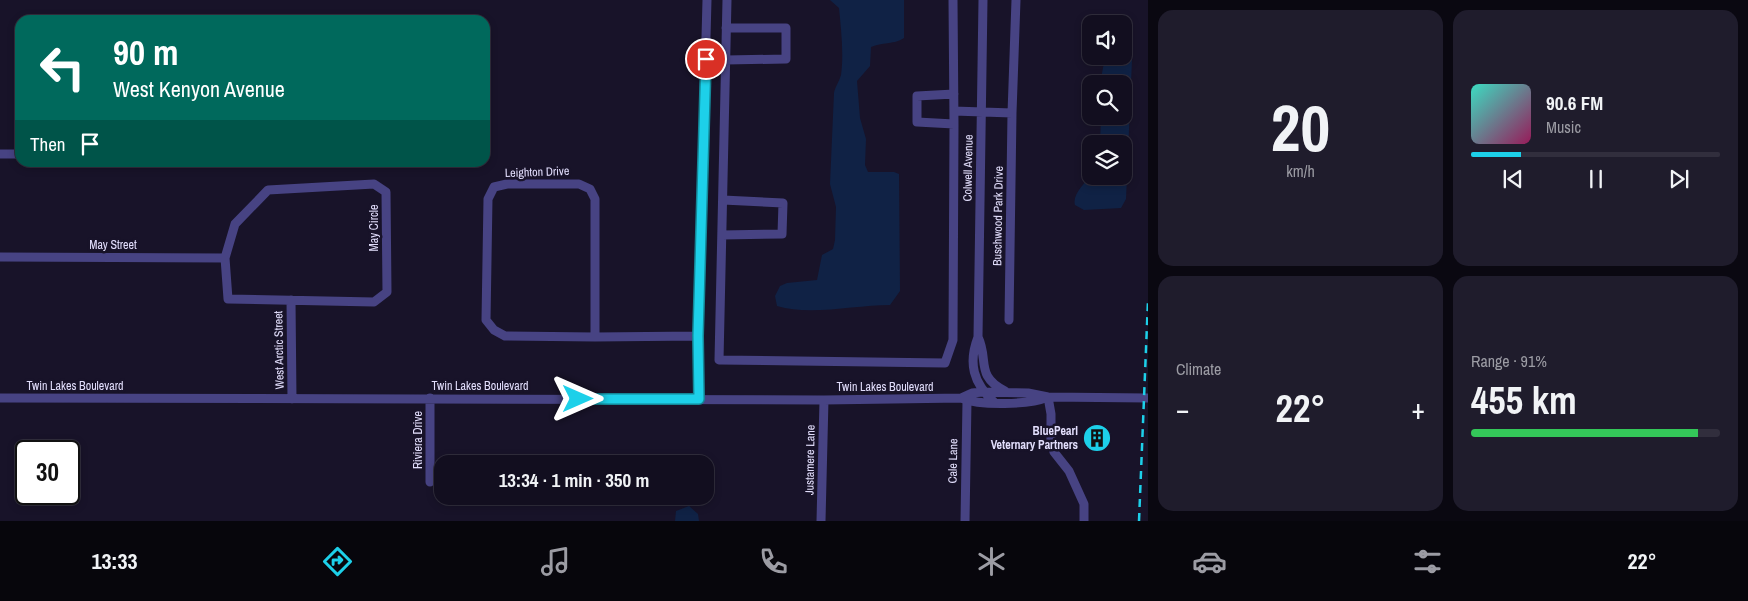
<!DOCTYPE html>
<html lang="en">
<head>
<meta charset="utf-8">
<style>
  :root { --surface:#120e1f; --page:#1f1c2c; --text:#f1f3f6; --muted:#9c9ca4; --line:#312e3d; --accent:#1dd0e9 }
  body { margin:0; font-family:"Archivo Narrow",sans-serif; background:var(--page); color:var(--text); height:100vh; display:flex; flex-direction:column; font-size:19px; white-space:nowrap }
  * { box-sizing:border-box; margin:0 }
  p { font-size:16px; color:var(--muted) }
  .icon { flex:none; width:28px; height:28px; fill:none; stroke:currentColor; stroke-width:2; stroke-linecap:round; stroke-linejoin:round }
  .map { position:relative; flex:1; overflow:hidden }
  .details { display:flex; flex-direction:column; gap:10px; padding:10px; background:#0a0811; width:600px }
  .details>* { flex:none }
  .hud { position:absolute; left:15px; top:15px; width:475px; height:152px; border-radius:15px; box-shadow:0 2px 8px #0003,0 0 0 1px var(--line); background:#00695c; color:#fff; overflow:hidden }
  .controls { position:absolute; left:1082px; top:15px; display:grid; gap:10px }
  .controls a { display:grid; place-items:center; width:50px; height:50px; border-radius:10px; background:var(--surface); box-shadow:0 2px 8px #0003,0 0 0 1px var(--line); font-size:25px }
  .speed { position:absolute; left:15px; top:440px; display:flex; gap:10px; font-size:25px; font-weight:700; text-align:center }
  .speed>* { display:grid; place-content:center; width:65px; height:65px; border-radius:50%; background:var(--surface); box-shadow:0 2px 8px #0003,0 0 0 1px var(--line); line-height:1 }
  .speed .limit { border:2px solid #111; border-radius:8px; background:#fff; color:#111 }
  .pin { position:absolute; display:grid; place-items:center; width:42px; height:42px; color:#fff; margin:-21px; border:2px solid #fff; border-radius:50%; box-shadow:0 1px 5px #0007 }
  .me { position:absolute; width:55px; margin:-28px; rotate:90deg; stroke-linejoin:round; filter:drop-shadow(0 0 4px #0008) }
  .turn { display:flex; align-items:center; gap:18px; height:105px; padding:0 15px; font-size:22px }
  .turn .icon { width:65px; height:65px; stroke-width:2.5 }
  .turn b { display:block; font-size:35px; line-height:42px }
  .then { display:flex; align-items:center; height:48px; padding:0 15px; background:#0003; gap:10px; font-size:19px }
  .big { font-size:38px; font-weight:700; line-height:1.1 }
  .details .widget { flex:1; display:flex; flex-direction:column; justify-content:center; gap:8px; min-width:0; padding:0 18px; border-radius:15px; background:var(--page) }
  .details .dial { align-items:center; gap:0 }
  .dial b { font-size:65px; line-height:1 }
  .song { display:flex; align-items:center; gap:15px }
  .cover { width:60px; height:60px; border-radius:8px; background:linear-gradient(135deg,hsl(170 70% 55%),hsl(330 70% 35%)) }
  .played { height:5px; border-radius:2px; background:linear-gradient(90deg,var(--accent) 20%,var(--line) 20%) }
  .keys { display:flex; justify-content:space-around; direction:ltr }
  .heat { display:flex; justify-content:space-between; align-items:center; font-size:28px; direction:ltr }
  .charge { height:8px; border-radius:4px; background:linear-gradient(90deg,#34c759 91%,var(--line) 0) }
  .details .tiles { flex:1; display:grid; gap:10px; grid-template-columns:repeat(2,1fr) }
  .trip { position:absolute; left:434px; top:455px; width:280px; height:50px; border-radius:15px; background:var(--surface); box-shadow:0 2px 8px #0003,0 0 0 1px var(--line); font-weight:700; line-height:50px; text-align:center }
  .dock { display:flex; height:80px; justify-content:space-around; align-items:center; background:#07060c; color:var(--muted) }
  .dock .icon { width:35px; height:35px }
  .dock .selected { color:var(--accent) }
  .dock b { font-size:22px; color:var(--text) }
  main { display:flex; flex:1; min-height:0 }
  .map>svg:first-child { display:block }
  .water { fill:#102245 }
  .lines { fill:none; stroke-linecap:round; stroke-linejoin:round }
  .minor { stroke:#474383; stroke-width:9 }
  .rail { stroke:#1dd0e9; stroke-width:2.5; stroke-dasharray:8 6; stroke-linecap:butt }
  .route-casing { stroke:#138797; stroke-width:12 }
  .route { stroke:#1dd0e9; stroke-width:9 }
  .labels { text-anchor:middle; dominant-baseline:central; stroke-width:5; stroke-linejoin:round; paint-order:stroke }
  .street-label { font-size:12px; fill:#e2defc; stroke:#181329 }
  .poi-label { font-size:12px; font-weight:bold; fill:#e2defc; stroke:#181329; text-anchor:end }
</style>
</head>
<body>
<main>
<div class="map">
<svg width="1148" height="521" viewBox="0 0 1148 521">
  <rect width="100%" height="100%" fill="#181329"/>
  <path class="water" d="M830 0H904V38C893 45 882 42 871 47L870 66 857 81 860 118 866 139 865 165 868 172H894L899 174 900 291 890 305C855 305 810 316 777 306L775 296 780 286 787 283 817 280 822 255 833 249 835 240 836 207 830 184 834 93C835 87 839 82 841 75 844 54 841 29 839 8Z
    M1124 51 1128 53 1132 60 1126 199 1121 208 1084 210 1075 205C1072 194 1085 184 1091 174V176H1124V144H1100L1101 116H1124V84H1100L1105 57 1124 56Z
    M689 506 698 514 699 521H675L676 511Z"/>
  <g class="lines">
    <path class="minor" d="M727 0 719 360 945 363 953 340 954 124 953 0
      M983 0 978 337C968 363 973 383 994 402
      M726 60 786 59V28H726
      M954 94 917 96V122L954 124
      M954 111 1012 113
      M0 154H20
      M374 184 386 192 387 292 374 302 228 299 225 258 235 224 268 190Z
      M507 184H579L590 189 595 199V337L505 336 494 330 486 320 488 199 494 187Z
      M722 235 782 234 783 203 723 200
      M0 257 225 258
      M291 300 292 399
      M1009 320 1012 113 1016 0
      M595 337 698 336
      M978 337C989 360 975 376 1005 391
      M1048 397 1051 414V441L1054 452 1069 471 1084 504V521
      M0 398 824 400 961 398C981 406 1028 405 1048 397
      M430 398V482
      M961 398 972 393 983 392 1028 393 1048 397 1148 398
      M699 399 698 336 707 0
      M821 521 824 400
      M965 521 967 401"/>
    <path class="rail" d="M1139 521 1148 300"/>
  </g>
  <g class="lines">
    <defs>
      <path id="route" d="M578 399H699L698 336 706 59"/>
    </defs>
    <use href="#route" class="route-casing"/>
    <use href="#route" class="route"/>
  </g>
  <defs>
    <symbol id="building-disc" viewBox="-11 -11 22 22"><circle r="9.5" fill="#1dd0e9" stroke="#181329"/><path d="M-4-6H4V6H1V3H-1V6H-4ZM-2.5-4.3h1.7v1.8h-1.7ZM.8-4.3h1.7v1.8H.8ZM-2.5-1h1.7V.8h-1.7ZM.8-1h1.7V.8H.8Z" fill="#111"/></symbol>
  </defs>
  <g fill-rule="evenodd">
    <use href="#building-disc" x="1081" y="422" width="32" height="32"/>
  </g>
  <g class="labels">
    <g class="street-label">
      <text transform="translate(968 168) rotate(-89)">Colwell Avenue</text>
      <text transform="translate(537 172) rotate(-2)">Leighton Drive</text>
      <text transform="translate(998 216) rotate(-89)">Buschwood Park Drive</text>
      <text transform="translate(374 228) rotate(-90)">May Circle</text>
      <text x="113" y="245">May Street</text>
      <text transform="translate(279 350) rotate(-91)">West Arctic Street</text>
      <text x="75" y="386">Twin Lakes Boulevard</text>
      <text x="480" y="386">Twin Lakes Boulevard</text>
      <text x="885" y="387">Twin Lakes Boulevard</text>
      <text transform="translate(418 440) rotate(-90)">Riviera Drive</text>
      <text transform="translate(810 460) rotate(-89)">Justamere Lane</text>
      <text transform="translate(953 461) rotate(-89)">Cale Lane</text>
    </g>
    <g class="poi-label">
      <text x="1078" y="431">BluePearl<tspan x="1078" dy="14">Veternary Partners</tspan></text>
    </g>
  </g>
</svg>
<div class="controls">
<a><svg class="icon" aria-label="sound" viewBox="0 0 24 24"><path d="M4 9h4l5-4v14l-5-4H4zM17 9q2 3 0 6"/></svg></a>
<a><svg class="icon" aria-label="search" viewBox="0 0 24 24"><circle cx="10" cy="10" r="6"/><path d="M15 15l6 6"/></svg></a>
<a><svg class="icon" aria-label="layers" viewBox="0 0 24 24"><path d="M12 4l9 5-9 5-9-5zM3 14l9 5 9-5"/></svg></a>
</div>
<div class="speed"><div class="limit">30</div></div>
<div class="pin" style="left:706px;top:59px;background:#d93025"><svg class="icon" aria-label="arrive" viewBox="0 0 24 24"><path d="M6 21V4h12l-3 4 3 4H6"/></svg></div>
<svg class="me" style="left:578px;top:399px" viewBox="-20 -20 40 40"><path d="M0-17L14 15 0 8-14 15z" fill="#1dd0e9" stroke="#fff" stroke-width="4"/></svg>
<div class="trip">13:34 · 1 min · 350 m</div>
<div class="hud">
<div class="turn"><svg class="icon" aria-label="left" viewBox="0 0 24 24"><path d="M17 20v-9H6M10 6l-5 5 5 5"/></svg><div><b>90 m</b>West Kenyon Avenue</div></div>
<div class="then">Then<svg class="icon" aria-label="arrive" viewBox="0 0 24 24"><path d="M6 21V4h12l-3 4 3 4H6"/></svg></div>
</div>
</div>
<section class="details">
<div class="tiles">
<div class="widget dial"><b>20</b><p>km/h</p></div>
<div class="widget">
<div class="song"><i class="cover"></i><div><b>90.6 FM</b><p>Music</p></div></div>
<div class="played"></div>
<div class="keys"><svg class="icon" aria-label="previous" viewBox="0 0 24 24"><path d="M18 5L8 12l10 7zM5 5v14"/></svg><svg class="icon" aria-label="pause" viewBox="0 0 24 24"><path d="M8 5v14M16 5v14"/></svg><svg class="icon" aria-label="next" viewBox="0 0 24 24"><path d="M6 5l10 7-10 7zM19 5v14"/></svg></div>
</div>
<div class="widget"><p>Climate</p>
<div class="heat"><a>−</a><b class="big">22°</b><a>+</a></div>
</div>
<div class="widget"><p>Range · 91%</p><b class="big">455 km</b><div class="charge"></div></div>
</div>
</section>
</main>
<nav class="dock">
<b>13:33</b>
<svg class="icon selected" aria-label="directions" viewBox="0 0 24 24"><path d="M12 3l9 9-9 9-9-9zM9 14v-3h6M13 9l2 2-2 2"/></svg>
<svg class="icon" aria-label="music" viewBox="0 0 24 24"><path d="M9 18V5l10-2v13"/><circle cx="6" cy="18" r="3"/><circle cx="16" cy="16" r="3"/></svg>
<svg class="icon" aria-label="phone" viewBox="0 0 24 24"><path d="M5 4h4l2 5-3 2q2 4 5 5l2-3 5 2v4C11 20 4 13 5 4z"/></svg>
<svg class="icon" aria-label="climate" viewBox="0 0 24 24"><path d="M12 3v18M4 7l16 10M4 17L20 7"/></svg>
<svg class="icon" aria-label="car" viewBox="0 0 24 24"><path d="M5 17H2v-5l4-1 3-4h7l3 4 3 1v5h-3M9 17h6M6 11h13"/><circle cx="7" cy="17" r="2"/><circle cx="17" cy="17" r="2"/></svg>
<svg class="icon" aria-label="filters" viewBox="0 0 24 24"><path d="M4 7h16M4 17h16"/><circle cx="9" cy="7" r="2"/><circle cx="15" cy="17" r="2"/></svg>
<b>22°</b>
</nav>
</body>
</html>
